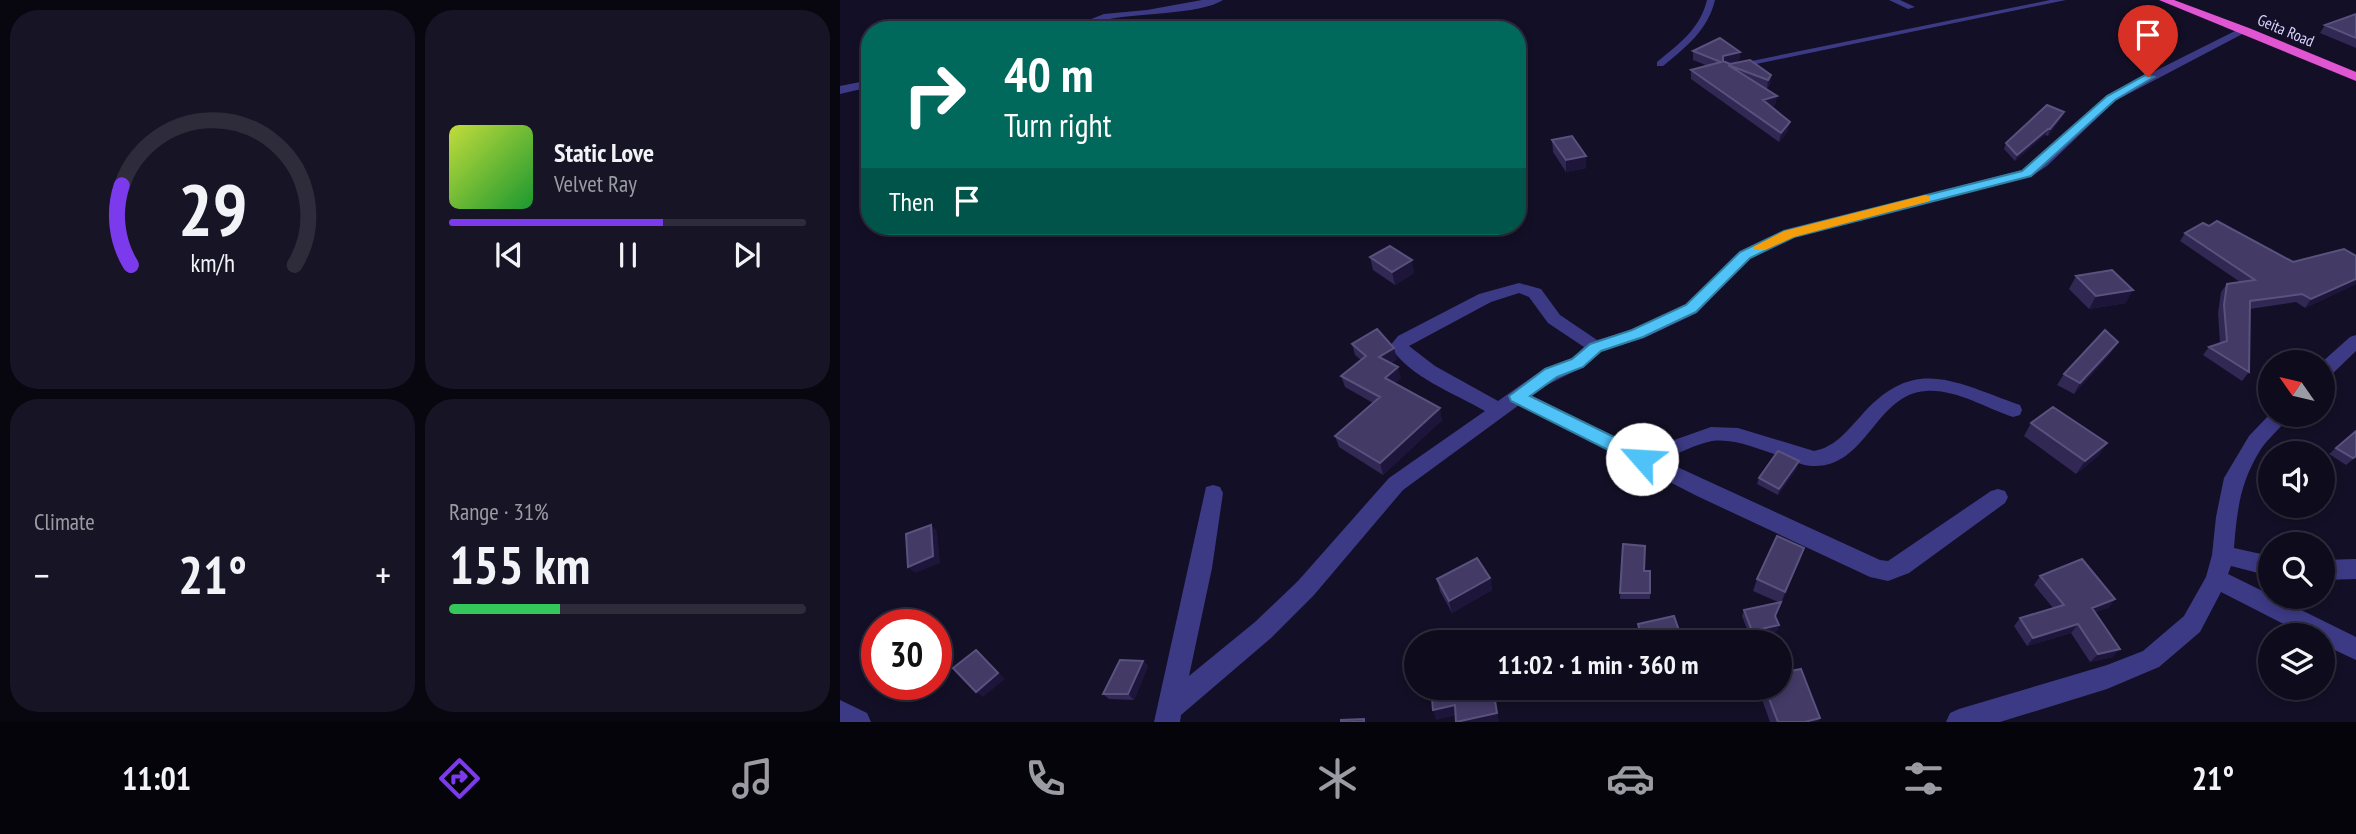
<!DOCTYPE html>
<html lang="en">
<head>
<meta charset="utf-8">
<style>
  :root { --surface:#0e0b1c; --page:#171425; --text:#f1f3f6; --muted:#9b9ba3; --line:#2e2b3b; --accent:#7c3aed }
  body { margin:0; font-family:"PT Sans Narrow",sans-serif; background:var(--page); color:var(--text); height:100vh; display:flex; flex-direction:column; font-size:26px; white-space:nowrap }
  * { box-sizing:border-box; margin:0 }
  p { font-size:23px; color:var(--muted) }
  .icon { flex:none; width:38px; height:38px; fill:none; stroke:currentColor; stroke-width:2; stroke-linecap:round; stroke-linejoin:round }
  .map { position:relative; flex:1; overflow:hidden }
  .sheet { display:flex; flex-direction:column; gap:10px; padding:10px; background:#08060f; width:840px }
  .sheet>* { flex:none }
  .top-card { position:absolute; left:21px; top:21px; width:665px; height:214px; border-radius:28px; box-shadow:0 4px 10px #0003,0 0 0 2px var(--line); background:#00695c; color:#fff; overflow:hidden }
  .needle { width:46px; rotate:304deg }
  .fabs { position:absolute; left:1418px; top:350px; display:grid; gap:14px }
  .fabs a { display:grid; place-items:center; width:77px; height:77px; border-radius:50%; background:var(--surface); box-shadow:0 4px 10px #0003,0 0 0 2px var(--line); font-size:35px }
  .speed { position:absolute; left:21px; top:609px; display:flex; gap:14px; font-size:35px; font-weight:700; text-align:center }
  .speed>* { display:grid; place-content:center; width:91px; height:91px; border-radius:50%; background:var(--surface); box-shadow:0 4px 10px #0003,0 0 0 2px var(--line); line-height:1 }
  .speed .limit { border:10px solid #d22; background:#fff; color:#111 }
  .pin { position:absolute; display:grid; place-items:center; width:60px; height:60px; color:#fff; margin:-72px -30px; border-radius:50% 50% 50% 0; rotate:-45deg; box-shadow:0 0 7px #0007 }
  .pin .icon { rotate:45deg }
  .me { position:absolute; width:77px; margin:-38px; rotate:296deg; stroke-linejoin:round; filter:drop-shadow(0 0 5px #0008) }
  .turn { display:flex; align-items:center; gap:24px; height:147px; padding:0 28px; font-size:32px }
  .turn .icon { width:91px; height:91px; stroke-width:2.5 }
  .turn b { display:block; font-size:49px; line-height:60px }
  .then { display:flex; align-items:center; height:66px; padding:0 28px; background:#0003; gap:14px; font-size:26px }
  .big { font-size:52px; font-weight:700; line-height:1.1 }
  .sheet .tile { flex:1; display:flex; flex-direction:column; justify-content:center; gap:10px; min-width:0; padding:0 24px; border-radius:28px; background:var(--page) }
  .sheet .dial { align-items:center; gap:0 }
  .dial svg { height:182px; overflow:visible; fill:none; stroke:var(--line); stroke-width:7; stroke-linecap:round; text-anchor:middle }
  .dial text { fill:var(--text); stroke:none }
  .song { display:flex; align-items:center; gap:21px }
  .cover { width:84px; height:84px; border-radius:10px; background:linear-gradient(135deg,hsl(70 70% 55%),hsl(130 70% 35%)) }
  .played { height:7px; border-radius:4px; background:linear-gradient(90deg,var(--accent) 60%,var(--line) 60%) }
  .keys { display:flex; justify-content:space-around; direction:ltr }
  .heat { display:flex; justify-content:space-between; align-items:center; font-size:38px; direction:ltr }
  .charge { height:10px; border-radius:5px; background:linear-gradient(90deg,#34c759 31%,var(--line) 0) }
  .sheet .tiles { flex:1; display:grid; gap:10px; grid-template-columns:repeat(2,1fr) }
  .trip { position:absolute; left:564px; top:630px; width:388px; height:70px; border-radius:35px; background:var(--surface); box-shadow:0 4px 10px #0003,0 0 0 2px var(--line); font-weight:700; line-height:70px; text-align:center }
  .tab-bar { display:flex; height:112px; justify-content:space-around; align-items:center; background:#06040b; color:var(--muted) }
  .tab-bar .icon { width:49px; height:49px }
  .tab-bar .selected { color:var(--accent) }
  .tab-bar b { font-size:32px; color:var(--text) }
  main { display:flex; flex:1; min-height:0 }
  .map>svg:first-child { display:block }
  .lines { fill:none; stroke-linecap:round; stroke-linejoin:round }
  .service { fill:#3d3a85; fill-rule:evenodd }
  .minor { fill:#3d3a85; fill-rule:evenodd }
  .trunk { fill:#e055d1; fill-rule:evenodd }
  .wall { fill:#312854 }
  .shaded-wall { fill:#1d163a }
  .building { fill:#433a66; stroke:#5a527e; stroke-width:2 }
  .route { fill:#4fc3f7; stroke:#337fa1; stroke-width:2 }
  .slow { fill:#f59e0b }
  .labels { text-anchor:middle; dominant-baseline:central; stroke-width:7; stroke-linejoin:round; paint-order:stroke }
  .far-street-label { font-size:16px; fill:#d9d4ff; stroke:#130f26 }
</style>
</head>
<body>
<main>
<section class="sheet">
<div class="tiles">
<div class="tile dial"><svg viewBox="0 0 100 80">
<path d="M14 69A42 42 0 1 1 86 69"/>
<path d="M14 69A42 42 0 0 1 10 34" stroke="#7c3aed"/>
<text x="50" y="56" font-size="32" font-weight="700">29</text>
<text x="50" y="72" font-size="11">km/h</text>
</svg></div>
<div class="tile">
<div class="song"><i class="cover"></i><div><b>Static Love</b><p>Velvet Ray</p></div></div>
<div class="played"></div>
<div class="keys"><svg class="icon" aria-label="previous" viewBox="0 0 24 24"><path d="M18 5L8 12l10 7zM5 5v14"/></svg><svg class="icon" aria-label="pause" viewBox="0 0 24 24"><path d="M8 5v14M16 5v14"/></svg><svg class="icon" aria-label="next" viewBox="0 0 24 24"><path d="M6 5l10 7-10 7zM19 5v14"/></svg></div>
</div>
<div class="tile"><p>Climate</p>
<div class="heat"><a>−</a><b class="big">21°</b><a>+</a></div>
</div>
<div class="tile"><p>Range · 31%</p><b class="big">155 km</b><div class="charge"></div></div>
</div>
</section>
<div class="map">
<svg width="1516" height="722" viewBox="0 0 1516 722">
  <rect width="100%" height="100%" fill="#130f26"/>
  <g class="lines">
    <path class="service" d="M867 0H875C868 30 846 47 823 66H817V62C839 44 860 29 867 0Z
      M1049 0H1060L1075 7 1068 9Z
      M1210 0H1226L897 68 892 65Z"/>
    <path class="minor" d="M362 0H383C360 15 293 13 265 20 250 24 239 30 223 30L264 14 307 10Z
      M1401 28 1410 30 1275 101 1207 166 1192 176 954 237 910 258 857 313 804 338 761 351 743 367 707 385 692 396 803 451 871 427 898 428 974 451C995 447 1006 432 1020 417 1074 354 1114 382 1180 405L1182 410 1180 415 1173 417C1145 408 1116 389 1086 391 1036 394 1027 466 975 466 964 467 950 459 940 456 918 449 895 438 872 441 856 444 837 454 822 460L1040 560 1048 561 1151 491 1158 489 1165 491 1168 497 1165 503 1069 573 1048 581 1030 577 857 496 679 405 563 490 474 595 431 638 341 715 340 722H314L366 487 373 485 380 487 383 493 372 568 349 676 415 622 458 581 549 478 645 411C614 393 569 377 550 346L558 336 639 294 679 283 701 289 720 315 757 340 792 330 845 305 900 252 944 231 1182 170 1197 160 1267 95ZM679 293 689 297 708 323 744 347 731 359 695 375 658 401 595 366 569 346 651 302Z
      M30 80V87L0 94V86Z
      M1516 335V351L1488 378 1482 379V362L1510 337Z
      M1430 414 1449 415C1442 428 1429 437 1421 449 1400 482 1397 510 1394 548L1430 556V576L1391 566 1388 574 1516 637V660L1482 644V635H1465L1381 592 1360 632 1319 667 1267 689 1160 722H1106L1110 713 1119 709 1267 665 1303 651 1344 616 1366 577 1372 555 1376 517 1384 478 1409 436Z
      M1516 559V579L1482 580V560Z
      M0 700 27 713 31 722H0Z"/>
    <path class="trunk" d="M1319 0H1334L1409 28 1516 72V81Z"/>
  </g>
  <path class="wall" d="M1516 14V48L1480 33 1485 25Z
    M853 51 900 52 899 61 888 63 931 75 930 84 927 89 924 88 937 96 935 105 931 106 948 131 939 142 851 79V70L868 66 853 60Z
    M1224 112 1221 118 1208 136 1205 135 1175 161 1164 149 1166 143Z
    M712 140 746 156V168L726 172 713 152Z
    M1345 233 1453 262 1516 256V284L1465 308 1456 302 1410 309 1409 372 1402 381 1363 355 1369 347 1380 343 1378 313 1381 292 1387 284 1400 282 1340 241Z
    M530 257 574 273 555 285 533 270Z
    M1236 276 1286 303 1249 309 1229 289Z
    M512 344 557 359 551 363 561 378 555 383 602 420 543 475 499 447 495 436 533 403 505 387 501 376 521 360 515 355Z
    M1271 353 1234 394 1217 385 1224 374Z
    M1191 423 1267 443 1258 456 1236 474 1184 436Z
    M1516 431V457L1506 465 1489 454Z
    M959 461 957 468 938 495 917 484 919 478Z
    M783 544 804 571 810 593V599H780Z
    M964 548 960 560 935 617 939 625 937 631 910 637 902 616 904 610 938 602 913 591 917 579Z
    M1200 576 1275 599 1268 608 1255 612 1273 657 1250 662 1231 633 1187 646 1174 626 1180 618 1213 608 1194 585Z
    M650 578 652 590 612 613 600 591 597 579Z
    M798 624 843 642H799L797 636Z
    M303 661 308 666 294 700 269 699 263 694Z
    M918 688H940L978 722H930Z"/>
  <path class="shaded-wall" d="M900 52 899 61 882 64 883 56Z
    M931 75 930 84 927 89 928 80Z
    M937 96 935 105 922 109 923 100Z
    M1224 112 1221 118 1208 136 1210 129Z
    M950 122 948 131 939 142 941 133Z
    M1208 129 1205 135 1175 161 1177 155Z
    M746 156V168L726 172V160Z
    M572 260 574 273 555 285 552 272Z
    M1516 279V284L1465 308 1471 299Z
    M1293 290 1286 303 1249 309 1256 296Z
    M1278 342 1271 353 1234 394 1240 383Z
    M554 348 557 359 542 368 539 357Z
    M558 367 561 378 548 389 545 378Z
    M600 408 602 420 543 475 540 463Z
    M1267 443 1258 456 1236 474 1245 461Z
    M959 461 957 468 938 495 939 489Z
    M91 525 97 531 100 563 75 573 68 567Z
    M964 548 960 560 941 604 945 592Z
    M650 578 652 590 612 613 609 601Z
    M1275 599 1268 608 1245 616 1252 608Z
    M1238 624 1231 633 1187 646 1193 638Z
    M939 625 937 631 910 637 912 631Z
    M1280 649 1273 657 1250 662 1258 654Z
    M136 650 165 679 143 697 136 692Z
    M303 661 308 666 294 700 288 694Z
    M653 688 659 722H616Z
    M615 705 618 715 596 720 593 710Z
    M980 718 978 722H965Z"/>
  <path class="building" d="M1516 14V38L1485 25Z
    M880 38 900 52 883 56V61L890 64 910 60 931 75 928 80 888 65 937 96 923 100 950 122 941 133 851 70 881 62 853 51Z
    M1207 105 1224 112 1210 129H1208L1177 155 1166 143Z
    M732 136 746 156 726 160 712 140Z
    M1377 221 1453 262 1504 249 1516 256V279L1471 299 1462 294 1410 301 1409 372 1369 347 1387 341 1384 305 1387 284 1415 280 1345 233 1363 223 1369 226Z
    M550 246 572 260 552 272 530 257Z
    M1272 270 1293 290 1256 296 1236 276Z
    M537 329 554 348 539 357 558 367 545 378 600 408 540 463 495 436 540 397 501 376 526 356 512 344Z
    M1265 330 1278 342 1240 383 1224 374Z
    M1213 407 1267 443 1245 461 1191 423Z
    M1516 431V456L1513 458 1496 448Z
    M938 451 959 461 939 489 919 478Z
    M91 525 93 556 68 567 66 534Z
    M937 536 964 548 945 592 917 579Z
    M783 544 805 546 804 571H810V593H780Z
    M637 558 650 578 609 601 597 579Z
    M1242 559 1275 599 1252 608 1280 649 1258 654 1238 624 1193 638 1180 618 1224 605 1200 576Z
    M941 602 935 616 939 625 912 631 904 610Z
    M834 616 843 642H803L798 624Z
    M774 631 778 642H742Z
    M136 650 158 673 136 692 113 668Z
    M280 660 303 661 288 694H263Z
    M961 669 980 718 965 722H938L925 688H940V673Z
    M591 688H653L657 713 616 722 615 705 593 710Z
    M524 719V722H501V720Z"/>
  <path class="route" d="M1305 75 1314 77 1275 100 1191 176 954 237 910 258 856 312 803 337 761 351 743 367 717 377 690 396 809 454 811 459 809 464H796L671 401 669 396 705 369 732 359 750 344 792 330 846 305 900 252 944 231 1182 171 1267 96Z"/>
  <path class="slow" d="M1085 195 1090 196V201L954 237 925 250H915L913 247 944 231Z"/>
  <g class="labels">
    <g class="far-street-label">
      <text transform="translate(1446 30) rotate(23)">Geita Road</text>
    </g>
  </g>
</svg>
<div class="fabs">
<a><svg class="needle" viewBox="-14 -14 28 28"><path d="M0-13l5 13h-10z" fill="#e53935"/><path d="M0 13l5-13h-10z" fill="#9b9ba3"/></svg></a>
<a><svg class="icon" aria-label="sound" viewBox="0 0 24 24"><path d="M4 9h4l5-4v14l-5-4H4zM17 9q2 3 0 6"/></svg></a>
<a><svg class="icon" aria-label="search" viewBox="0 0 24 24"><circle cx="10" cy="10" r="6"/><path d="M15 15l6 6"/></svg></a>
<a><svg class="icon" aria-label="layers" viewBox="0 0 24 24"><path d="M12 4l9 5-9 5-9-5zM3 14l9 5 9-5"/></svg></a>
</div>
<div class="speed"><div class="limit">30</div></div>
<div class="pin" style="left:1308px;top:77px;background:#d93025"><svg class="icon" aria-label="arrive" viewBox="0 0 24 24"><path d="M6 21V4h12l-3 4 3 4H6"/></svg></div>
<svg class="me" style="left:802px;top:459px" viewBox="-20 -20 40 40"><circle r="19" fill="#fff"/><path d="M0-13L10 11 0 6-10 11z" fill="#4fc3f7"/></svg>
<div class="trip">11:02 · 1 min · 360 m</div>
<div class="top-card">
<div class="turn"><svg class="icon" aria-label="right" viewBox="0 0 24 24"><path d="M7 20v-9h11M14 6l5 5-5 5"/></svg><div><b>40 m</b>Turn right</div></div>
<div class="then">Then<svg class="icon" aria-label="arrive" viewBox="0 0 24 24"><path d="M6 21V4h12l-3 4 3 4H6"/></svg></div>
</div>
</div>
</main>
<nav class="tab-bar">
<b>11:01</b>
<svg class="icon selected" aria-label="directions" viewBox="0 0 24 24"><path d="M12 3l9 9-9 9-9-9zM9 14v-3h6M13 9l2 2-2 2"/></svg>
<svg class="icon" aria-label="music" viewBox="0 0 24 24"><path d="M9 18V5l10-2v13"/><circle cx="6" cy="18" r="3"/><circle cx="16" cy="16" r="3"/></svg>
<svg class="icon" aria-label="phone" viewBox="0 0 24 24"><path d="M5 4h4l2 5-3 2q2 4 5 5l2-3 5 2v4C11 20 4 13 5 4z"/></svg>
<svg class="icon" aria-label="climate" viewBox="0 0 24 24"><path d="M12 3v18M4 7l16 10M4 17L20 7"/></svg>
<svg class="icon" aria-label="car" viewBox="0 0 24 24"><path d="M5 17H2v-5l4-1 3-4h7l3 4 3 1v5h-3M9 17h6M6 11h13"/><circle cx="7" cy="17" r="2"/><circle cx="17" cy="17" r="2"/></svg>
<svg class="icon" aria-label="filters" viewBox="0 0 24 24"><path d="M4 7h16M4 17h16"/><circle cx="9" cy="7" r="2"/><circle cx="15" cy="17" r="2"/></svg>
<b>21°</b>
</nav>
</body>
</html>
